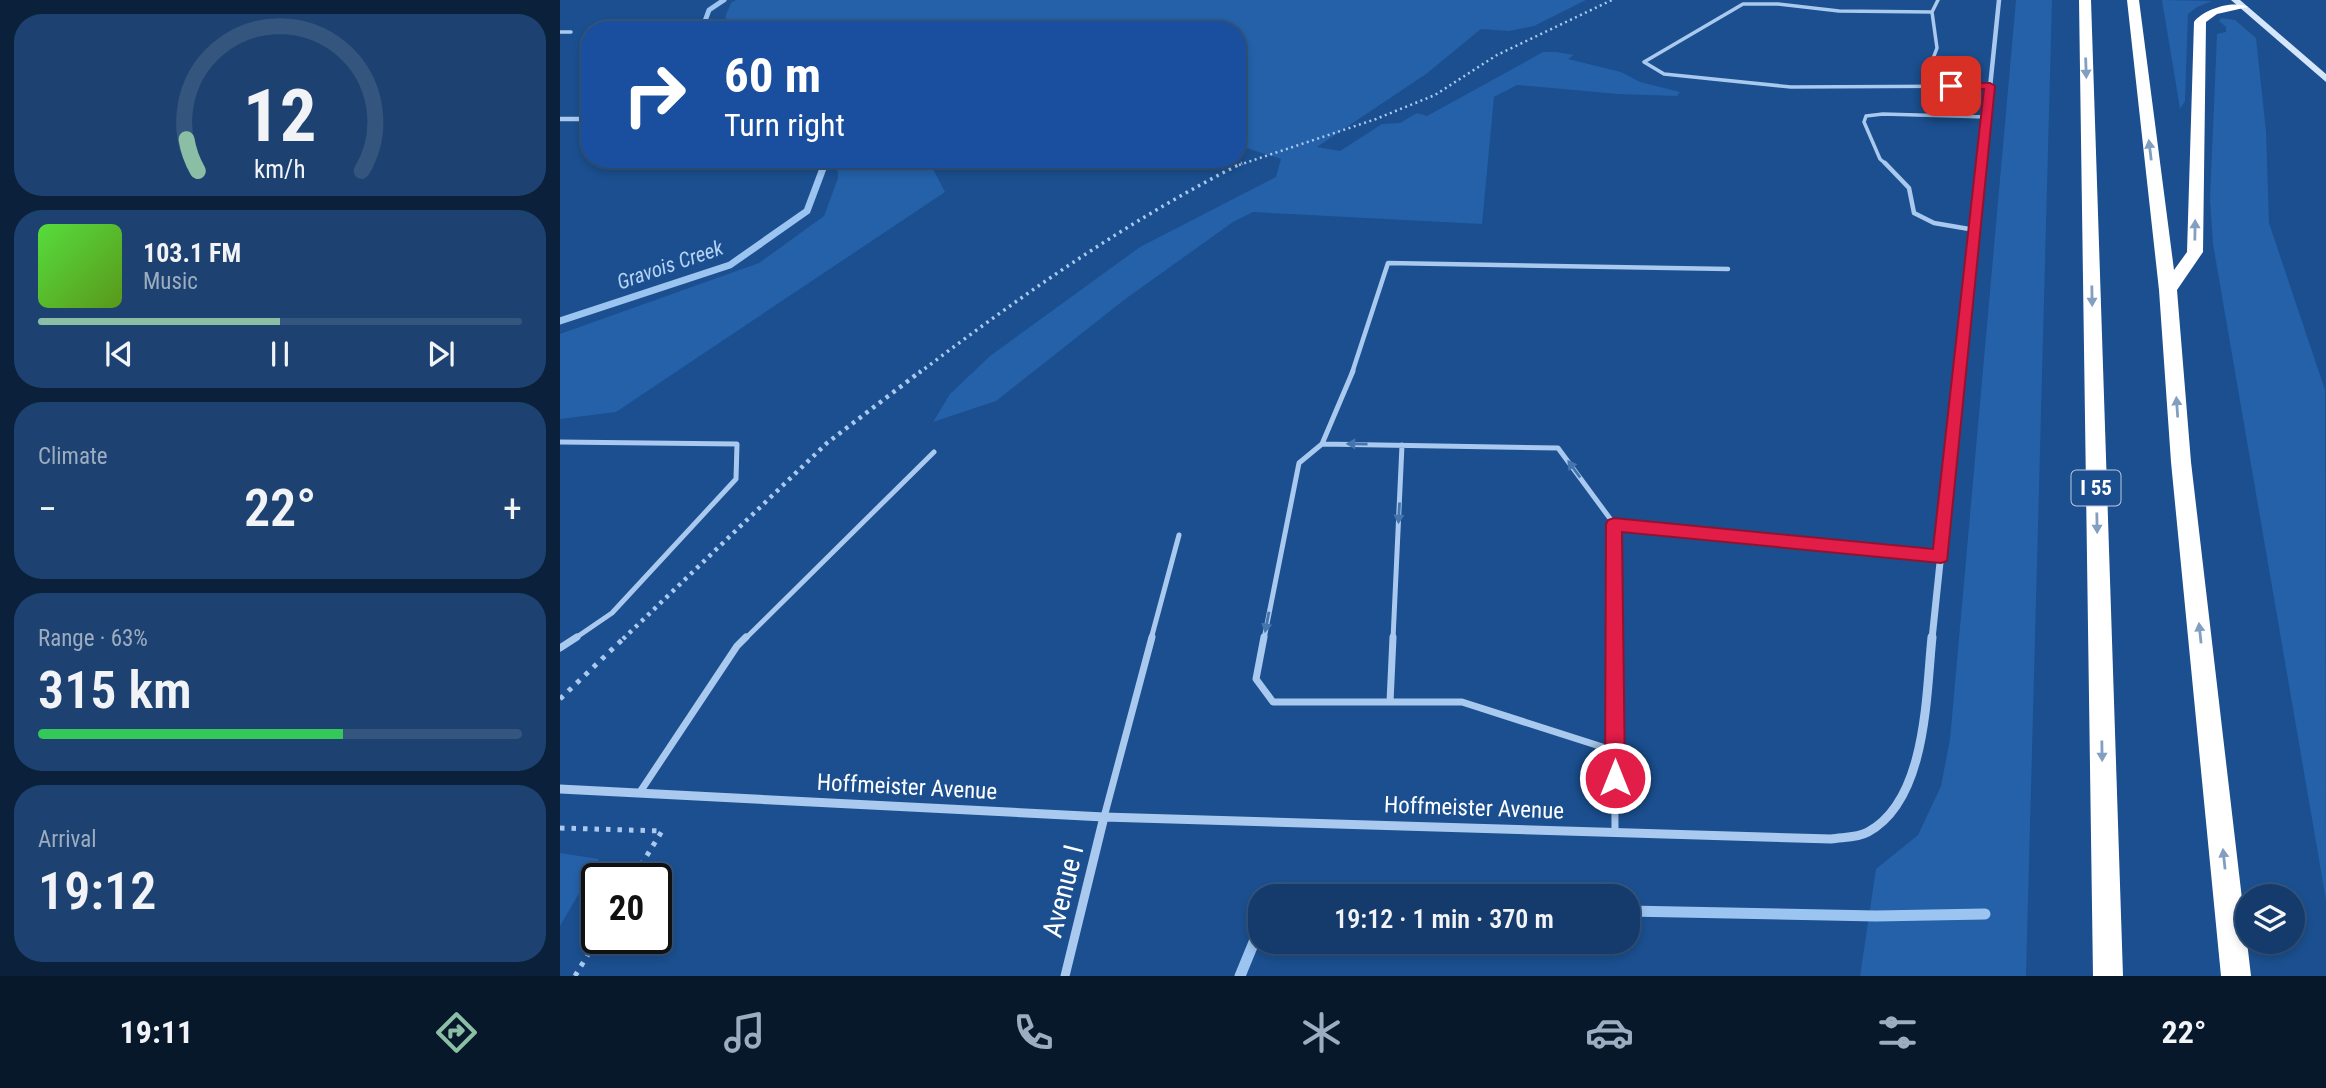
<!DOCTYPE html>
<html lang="en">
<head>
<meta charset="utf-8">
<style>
  :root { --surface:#143b6b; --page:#1d4271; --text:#f1f3f6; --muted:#9dadc1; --line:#33557e; --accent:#8abfa5 }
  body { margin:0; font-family:"Roboto Condensed",sans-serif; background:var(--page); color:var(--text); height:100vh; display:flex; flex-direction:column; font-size:26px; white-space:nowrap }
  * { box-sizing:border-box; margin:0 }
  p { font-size:23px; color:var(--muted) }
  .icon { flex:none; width:38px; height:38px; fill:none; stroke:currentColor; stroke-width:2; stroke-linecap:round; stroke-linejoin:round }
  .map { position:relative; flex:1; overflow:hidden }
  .side { display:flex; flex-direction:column; gap:14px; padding:14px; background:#0b203b; width:560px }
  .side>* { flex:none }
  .hud { position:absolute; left:21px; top:21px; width:665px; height:147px; border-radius:28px; box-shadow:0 4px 10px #0003,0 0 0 2px var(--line); background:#1a4fa0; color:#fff; overflow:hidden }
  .fabs { position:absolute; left:1675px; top:884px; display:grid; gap:14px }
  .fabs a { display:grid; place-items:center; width:70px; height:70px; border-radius:50%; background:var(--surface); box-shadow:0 4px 10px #0003,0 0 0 2px var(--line); font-size:35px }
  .speed { position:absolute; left:21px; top:863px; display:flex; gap:14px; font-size:35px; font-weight:700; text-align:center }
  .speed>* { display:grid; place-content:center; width:91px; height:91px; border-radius:50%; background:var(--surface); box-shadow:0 4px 10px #0003,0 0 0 2px var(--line); line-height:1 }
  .speed .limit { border:4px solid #111; border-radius:10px; background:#fff; color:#111 }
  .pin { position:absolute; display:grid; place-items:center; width:60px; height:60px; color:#fff; margin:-30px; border-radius:14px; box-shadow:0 4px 10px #0006 }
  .me { position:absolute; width:77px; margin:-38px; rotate:0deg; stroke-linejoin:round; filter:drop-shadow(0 0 5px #0008) }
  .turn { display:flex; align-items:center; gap:24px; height:147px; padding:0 28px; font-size:32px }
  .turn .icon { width:91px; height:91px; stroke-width:2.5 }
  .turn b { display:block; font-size:49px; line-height:60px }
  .big { font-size:52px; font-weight:600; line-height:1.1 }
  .side .tile { flex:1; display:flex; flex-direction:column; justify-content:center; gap:10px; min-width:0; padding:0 24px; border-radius:28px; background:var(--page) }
  .side .dial { align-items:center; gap:0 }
  .dial svg { height:182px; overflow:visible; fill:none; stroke:var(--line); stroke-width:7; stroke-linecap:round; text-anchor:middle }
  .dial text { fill:var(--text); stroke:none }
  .song { display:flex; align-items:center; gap:21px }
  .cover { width:84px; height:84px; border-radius:10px; background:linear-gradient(135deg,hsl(110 70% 55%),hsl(90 70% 35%)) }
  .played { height:7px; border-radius:4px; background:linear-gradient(90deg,var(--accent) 50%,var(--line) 50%) }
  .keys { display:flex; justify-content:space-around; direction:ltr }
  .heat { display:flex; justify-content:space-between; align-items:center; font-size:38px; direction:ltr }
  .charge { height:10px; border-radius:5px; background:linear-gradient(90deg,#34c759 63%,var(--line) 0) }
  .trip { position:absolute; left:688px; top:884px; width:392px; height:70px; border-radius:28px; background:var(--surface); box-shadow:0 4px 10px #0003,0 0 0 2px var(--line); font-weight:600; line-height:70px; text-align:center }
  .tabs { display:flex; height:112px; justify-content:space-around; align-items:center; background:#08182b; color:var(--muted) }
  .tabs .icon { width:49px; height:49px }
  .tabs .current { color:var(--accent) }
  .tabs b { font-size:32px; color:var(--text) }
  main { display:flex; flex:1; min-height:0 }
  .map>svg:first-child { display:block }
  .green { fill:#2461a8 }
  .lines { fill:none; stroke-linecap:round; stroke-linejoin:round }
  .stream-far2 { stroke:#9cc4f0; stroke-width:5 }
  .stream-far1 { stroke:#9cc4f0; stroke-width:7 }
  .stream { stroke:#9cc4f0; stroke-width:11 }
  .path-far3 { stroke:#a9c9ee; stroke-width:2.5; stroke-dasharray:2 3.5; stroke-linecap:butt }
  .path-far2 { stroke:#a9c9ee; stroke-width:3.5; stroke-dasharray:2.5 4.5; stroke-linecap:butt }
  .path-far1 { stroke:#a9c9ee; stroke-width:4.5; stroke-dasharray:3.5 5; stroke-linecap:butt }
  .path { stroke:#a9c9ee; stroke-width:5; stroke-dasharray:4.5 7; stroke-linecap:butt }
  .service-far3 { stroke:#a9c9ee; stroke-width:3.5 }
  .service-far2 { stroke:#a9c9ee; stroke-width:4.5 }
  .service-far1 { stroke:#a9c9ee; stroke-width:5 }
  .service { stroke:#a9c9ee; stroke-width:7 }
  .minor-far3 { stroke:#a9c9ee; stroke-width:4.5 }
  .minor-far2 { stroke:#a9c9ee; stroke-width:5 }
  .minor-far1 { stroke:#a9c9ee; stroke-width:7 }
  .minor { stroke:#a9c9ee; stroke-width:9 }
  .secondary { fill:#d6e6fa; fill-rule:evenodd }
  .motorway { fill:#fff; fill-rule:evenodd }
  .oneway { fill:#829ec1 }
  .oneway2 { fill:#4674ac }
  .route { fill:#e11d48; stroke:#92132f; stroke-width:2 }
  .labels { text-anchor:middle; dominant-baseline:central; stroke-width:7; stroke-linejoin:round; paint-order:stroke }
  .far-water-label { font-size:21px; font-style:italic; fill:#b5d3f5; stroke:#1b4f8f }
  .shield { fill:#1b4f8f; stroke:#bbcadd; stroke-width:2 }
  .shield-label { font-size:21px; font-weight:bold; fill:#fff }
  .street-label { font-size:23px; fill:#fff; stroke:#1b4f8f }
  .near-street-label { font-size:28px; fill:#fff; stroke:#1b4f8f }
</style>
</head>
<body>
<main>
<section class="side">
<div class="tile dial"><svg viewBox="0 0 100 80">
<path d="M14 69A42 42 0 1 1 86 69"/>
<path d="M14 69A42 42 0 0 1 9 55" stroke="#8abfa5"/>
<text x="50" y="56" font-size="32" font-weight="700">12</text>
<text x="50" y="72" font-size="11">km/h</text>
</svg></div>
<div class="tile">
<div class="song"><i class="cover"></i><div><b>103.1 FM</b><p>Music</p></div></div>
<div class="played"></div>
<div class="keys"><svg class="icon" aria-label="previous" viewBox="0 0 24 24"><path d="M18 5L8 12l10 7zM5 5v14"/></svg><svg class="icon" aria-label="pause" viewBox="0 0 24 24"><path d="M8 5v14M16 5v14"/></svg><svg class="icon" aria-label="next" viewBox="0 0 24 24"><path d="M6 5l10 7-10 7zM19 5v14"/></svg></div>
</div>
<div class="tile"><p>Climate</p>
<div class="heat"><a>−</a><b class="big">22°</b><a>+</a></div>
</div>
<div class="tile"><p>Range · 63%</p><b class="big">315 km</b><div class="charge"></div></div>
<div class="tile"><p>Arrival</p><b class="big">19:12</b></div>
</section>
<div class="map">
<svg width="1766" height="976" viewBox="0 0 1766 976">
  <rect width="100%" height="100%" fill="#1b4f8f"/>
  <path class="green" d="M176 0H1026L974 26 949 31 921 29 866 74 757 147 780 151 822 124 840 123 857 113 867 116 983 52H997L1014 55 1008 59 1061 72 1080 82 1120 92 1117 96 1058 94 957 85 934 97 922 224 693 212 673 222 564 300 436 401 373 422 390 394 430 356 580 247 716 177 721 159 677 145V30H186L174 26 165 17 171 3Z
    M1456 0H1492L1466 976H1300L1316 869 1358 835 1381 786 1390 739Z
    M1602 0 1652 1 1637 7 1628 14 1625 101 1620 109Z
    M1661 18 1675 20 1696 38 1706 131 1709 223 1765 390 1766 900 1653 244 1650 199 1657 34 1666 32V27L1659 21Z
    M277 159H380L371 165 385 192 56 412 0 419V334L199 263 264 216 278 178Z
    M0 853 39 859 0 926Z"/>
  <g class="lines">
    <path class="stream-far2" d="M153 30 145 21 149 10 164 0
      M264 165 266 159"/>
    <path class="stream-far1" d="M0 321 170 265 247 211 265 163"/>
    <path class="stream" d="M1068 911 1316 916 1425 914
      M680 976 694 942 700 938"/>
    <path class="path-far3" d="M679 165 816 119 875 95 937 55 1052 0"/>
    <path class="path-far2" d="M359 373C462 295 567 221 682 163"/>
    <path class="path-far1" d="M63 639 267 443 361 371"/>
    <path class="path" d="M0 699 65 637
      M0 828 102 831 73 878
      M15 976 38 938"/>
    <path class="service-far3" d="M1372 12 1378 0
      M0 32H11
      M1372 86 1368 72 1377 48 1372 12 1279 11 1218 4H1183L1084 62 1104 74 1231 87 1430 86
      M1327 165 1320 159 1304 122 1306 116 1323 114 1426 117"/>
    <path class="service-far2" d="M1325 163 1349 188 1354 213 1374 223 1415 230
      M792 373 828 263 1168 269"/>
    <path class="service-far1" d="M0 442 177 444 176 479 52 613 14 639
      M762 444 793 371
      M185 639 374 452
      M591 639 619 535
      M704 639 739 463 762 444 998 448 1054 524
      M833 639 842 445
      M1054 639V524L1380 556"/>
    <path class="service" d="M704 637 696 679 713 702H902L1055 751
      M1054 637 1055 831
      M0 648 17 637
      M830 702 833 637
      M80 792 177 646 186 637
      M544 817 592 637"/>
    <path class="minor-far3" d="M0 119H30
      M1422 165 1439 0"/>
    <path class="minor-far2" d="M1400 373 1422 163"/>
    <path class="minor-far1" d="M1372 639 1400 371"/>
    <path class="minor" d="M0 789 544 817 1271 839C1283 837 1297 838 1308 832 1367 800 1366 695 1372 637
      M505 976 544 817"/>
    <path class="secondary" d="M1671 0H1680L1766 74V82Z"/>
    <path class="motorway" d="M1519 0H1531L1563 976H1533Z
      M1567 0H1579L1614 270 1627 252 1634 22C1644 9 1673 0 1688 7L1657 14 1646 22 1643 252 1617 290 1631 462 1691 976H1661L1611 462 1599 290Z"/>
  </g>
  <defs><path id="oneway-solid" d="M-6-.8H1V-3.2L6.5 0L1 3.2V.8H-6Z" transform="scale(1.75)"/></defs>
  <g class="oneway">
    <use href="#oneway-solid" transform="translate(1526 68) rotate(88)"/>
    <use href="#oneway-solid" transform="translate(1590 150) rotate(-97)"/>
    <use href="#oneway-solid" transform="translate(1635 230) rotate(-89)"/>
    <use href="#oneway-solid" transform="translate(1532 296) rotate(89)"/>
    <use href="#oneway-solid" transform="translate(1617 407) rotate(-94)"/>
    <use href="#oneway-solid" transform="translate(1537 523) rotate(89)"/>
    <use href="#oneway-solid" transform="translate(1640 633) rotate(-96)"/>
    <use href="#oneway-solid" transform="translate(1542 751) rotate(89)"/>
    <use href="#oneway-solid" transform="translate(1664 859) rotate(-96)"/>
  </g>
  <g class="oneway2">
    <use href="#oneway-solid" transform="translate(797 444) rotate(-179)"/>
    <use href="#oneway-solid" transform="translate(1014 469) rotate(-126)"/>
    <use href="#oneway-solid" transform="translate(839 513) rotate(93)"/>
    <use href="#oneway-solid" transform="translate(707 622) rotate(101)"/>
  </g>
  <path class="route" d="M1430 83 1435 86 1387 561 1381 563 1062 532 1065 778 1062 784 1055 787 1048 784 1045 778 1046 524 1048 520 1054 518 1373 549 1424 89H1391L1386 86 1391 83Z"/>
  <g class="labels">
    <g class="far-water-label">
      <text transform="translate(110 265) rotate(-19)">Gravois Creek</text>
    </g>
    <rect class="shield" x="1511.5" y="470.5" width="49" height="35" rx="5"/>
    <g class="shield-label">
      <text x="1536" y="488">I 55</text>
    </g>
    <g class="street-label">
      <text transform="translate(347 787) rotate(3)">Hoffmeister Avenue</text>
      <text transform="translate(914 808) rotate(2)">Hoffmeister Avenue</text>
    </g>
    <g class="near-street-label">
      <text transform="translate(503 891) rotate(-76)">Avenue I</text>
    </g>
  </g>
</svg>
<div class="fabs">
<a><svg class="icon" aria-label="layers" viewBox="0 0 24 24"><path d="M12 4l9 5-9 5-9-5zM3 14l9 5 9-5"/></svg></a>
</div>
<div class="speed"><div class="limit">20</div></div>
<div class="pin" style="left:1391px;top:86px;background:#d93025"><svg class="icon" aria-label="arrive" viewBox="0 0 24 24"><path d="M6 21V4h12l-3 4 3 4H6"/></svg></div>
<svg class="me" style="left:1055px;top:778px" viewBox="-20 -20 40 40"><circle r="17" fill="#e11d48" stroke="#fff" stroke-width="3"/><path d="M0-11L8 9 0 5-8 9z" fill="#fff"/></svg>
<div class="trip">19:12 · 1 min · 370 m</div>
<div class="hud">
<div class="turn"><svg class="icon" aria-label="right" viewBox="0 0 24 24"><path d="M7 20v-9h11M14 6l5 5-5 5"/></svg><div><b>60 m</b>Turn right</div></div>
</div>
</div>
</main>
<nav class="tabs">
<b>19:11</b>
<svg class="icon current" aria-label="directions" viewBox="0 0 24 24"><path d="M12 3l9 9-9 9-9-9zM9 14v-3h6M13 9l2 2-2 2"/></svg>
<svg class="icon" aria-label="music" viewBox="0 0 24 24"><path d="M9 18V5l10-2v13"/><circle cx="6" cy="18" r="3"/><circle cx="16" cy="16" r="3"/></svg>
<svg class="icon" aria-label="phone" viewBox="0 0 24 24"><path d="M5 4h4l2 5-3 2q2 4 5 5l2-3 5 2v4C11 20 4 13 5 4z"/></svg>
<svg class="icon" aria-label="climate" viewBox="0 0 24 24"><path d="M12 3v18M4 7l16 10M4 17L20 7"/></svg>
<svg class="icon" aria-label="car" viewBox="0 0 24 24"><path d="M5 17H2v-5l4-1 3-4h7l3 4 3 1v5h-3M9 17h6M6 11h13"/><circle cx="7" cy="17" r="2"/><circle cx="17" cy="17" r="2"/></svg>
<svg class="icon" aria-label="filters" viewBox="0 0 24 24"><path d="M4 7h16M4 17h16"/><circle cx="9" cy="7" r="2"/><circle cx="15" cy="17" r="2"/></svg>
<b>22°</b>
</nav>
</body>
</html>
